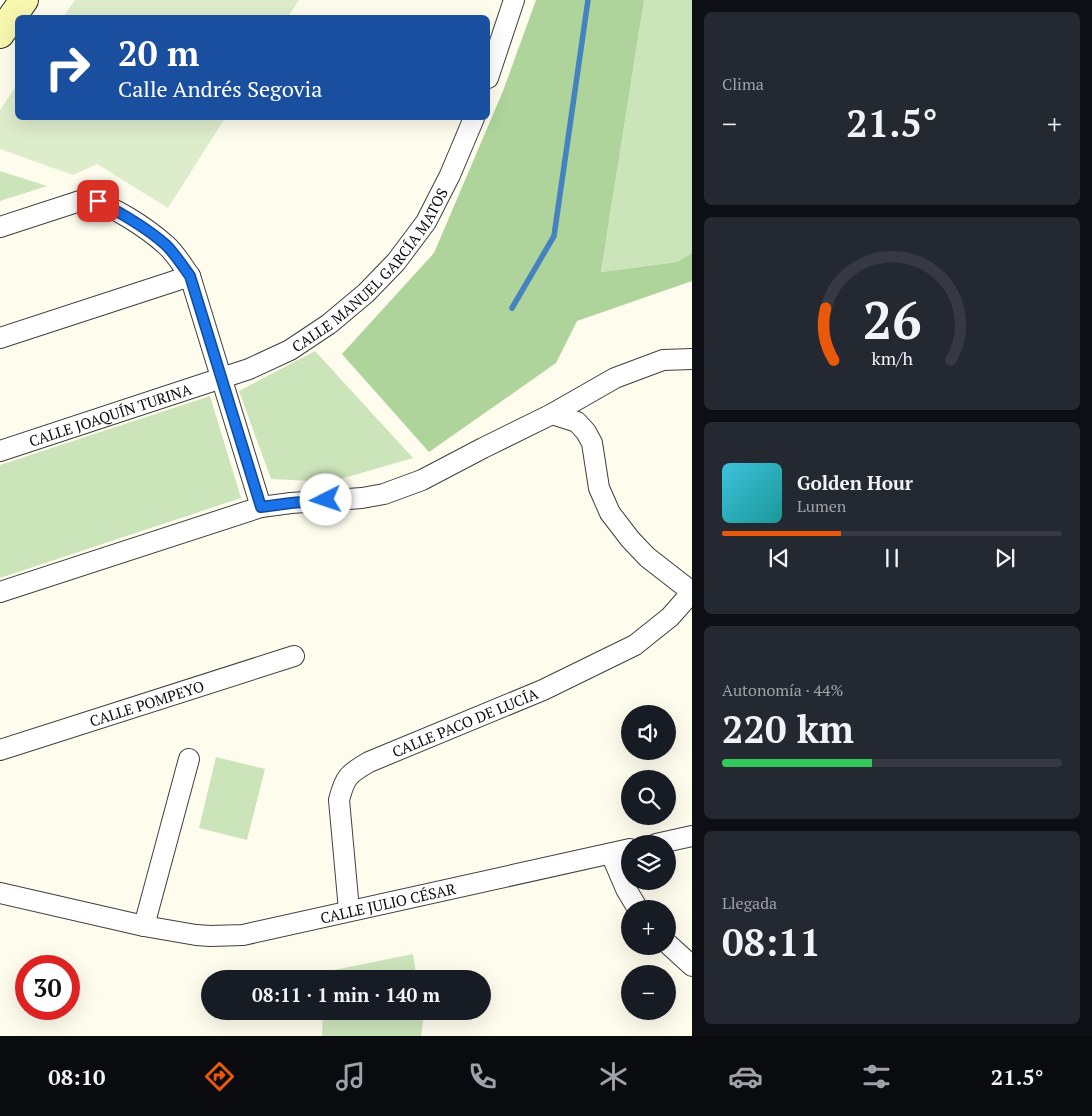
<!DOCTYPE html>
<html lang="es">
<head>
<meta charset="utf-8">
<style>
  :root { --surface:#171b24; --page:#242831; --text:#f1f3f6; --muted:#9ea1a6; --line:#363941; --accent:#ea580c }
  body { margin:0; font-family:"PT Serif",serif; background:var(--page); color:var(--text); height:100vh; display:flex; flex-direction:column; font-size:19px; white-space:nowrap }
  * { box-sizing:border-box; margin:0 }
  p { font-size:16px; color:var(--muted) }
  .icon { flex:none; width:28px; height:28px; fill:none; stroke:currentColor; stroke-width:2; stroke-linecap:round; stroke-linejoin:round }
  .map { position:relative; flex:1; overflow:hidden }
  .sheet { display:flex; flex-direction:column; gap:12px; padding:12px; background:#0d0f14; width:400px }
  .sheet>* { flex:none }
  .guide { position:absolute; left:15px; top:15px; width:475px; height:105px; border-radius:8px; box-shadow:0 5px 20px #0002; background:#1a4fa0; color:#fff; overflow:hidden }
  .buttons { position:absolute; left:621px; top:705px; display:grid; gap:10px }
  .buttons a { display:grid; place-items:center; width:55px; height:55px; border-radius:50%; background:var(--surface); box-shadow:0 5px 20px #0002; font-size:25px }
  .speed { position:absolute; left:15px; top:955px; display:flex; gap:10px; font-size:25px; font-weight:700; text-align:center }
  .speed>* { display:grid; place-content:center; width:65px; height:65px; border-radius:50%; background:var(--surface); box-shadow:0 5px 20px #0002; line-height:1 }
  .speed .limit { border:8px solid #d22; background:#fff; color:#111 }
  .pin { position:absolute; display:grid; place-items:center; width:42px; height:42px; color:#fff; margin:-21px; border-radius:10px; box-shadow:0 2px 8px #0006 }
  .me { position:absolute; width:55px; margin:-28px; rotate:266deg; stroke-linejoin:round; filter:drop-shadow(0 0 4px #0008) }
  .turn { display:flex; align-items:center; gap:18px; height:105px; padding:0 20px; font-size:22px }
  .turn .icon { width:65px; height:65px; stroke-width:2.5 }
  .turn b { display:block; font-size:35px; line-height:42px }
  .big { font-size:38px; font-weight:700; line-height:1.1 }
  .sheet .widget { flex:1; display:flex; flex-direction:column; justify-content:center; gap:8px; min-width:0; padding:0 18px; border-radius:8px; background:var(--page) }
  .sheet .dial { align-items:center; gap:0 }
  .dial svg { height:130px; overflow:visible; fill:none; stroke:var(--line); stroke-width:7; stroke-linecap:round; text-anchor:middle }
  .dial text { fill:var(--text); stroke:none }
  .song { display:flex; align-items:center; gap:15px }
  .cover { width:60px; height:60px; border-radius:8px; background:linear-gradient(135deg,hsl(190 70% 55%),hsl(180 70% 35%)) }
  .played { height:5px; border-radius:2px; background:linear-gradient(90deg,var(--accent) 35%,var(--line) 35%) }
  .keys { display:flex; justify-content:space-around; direction:ltr }
  .heat { display:flex; justify-content:space-between; align-items:center; font-size:28px; direction:ltr }
  .charge { height:8px; border-radius:4px; background:linear-gradient(90deg,#34c759 44%,var(--line) 0) }
  .trip { position:absolute; left:201px; top:970px; width:290px; height:50px; border-radius:25px; background:var(--surface); box-shadow:0 5px 20px #0002; font-weight:700; line-height:50px; text-align:center }
  .tabs { display:flex; height:80px; justify-content:space-around; align-items:center; background:#090b0e; color:var(--muted) }
  .tabs .icon { width:35px; height:35px }
  .tabs .selected { color:var(--accent) }
  .tabs b { font-size:22px; color:var(--text) }
  main { display:flex; flex:1; min-height:0 }
  .map>svg:first-child { display:block }
  .green { fill:#cce4ba }
  .forest { fill:#aed49b }
  .pitch { fill:#ddeccb }
  .lines { fill:none; stroke-linecap:round; stroke-linejoin:round }
  .stream { stroke:#4482c0; stroke-width:5.5 }
  .street-casing { stroke:#3f3f3f; stroke-width:22 }
  .secondary-casing { stroke:#2e2e2e; stroke-width:30 }
  .street { stroke:#fff; stroke-width:20 }
  .secondary { stroke:#f7f7ae; stroke-width:28 }
  .route-casing { stroke:#114b97; stroke-width:12 }
  .route { stroke:#1a73e8; stroke-width:9 }
  .labels { text-anchor:middle; dominant-baseline:central; stroke-width:5; stroke-linejoin:round; paint-order:stroke }
  .street-label { font-size:15px; fill:#0c0c0c; stroke:#fff }
</style>
</head>
<body>
<main>
<div class="map">
<svg width="692" height="1036" viewBox="0 0 692 1036">
  <rect width="100%" height="100%" fill="#fdfced"/>
  <path class="green" d="M644 0H692V253L677 262 601 272Z
    M0 171 47 186 0 201Z
    M315 351 413 458 330 482 271 479 239 391Z
    M210 396 241 498 0 578V465Z
    M216 757 265 769 247 840 199 828Z
    M413 954 417 979H324V972Z
    M323 1011H422L423 1022 421 1036H322Z"/>
  <path class="forest" d="M536 0H644L601 272 677 262 692 253V281L577 321 556 363 429 452 342 354 434 253 503 91Z"/>
  <path class="pitch" d="M75 0H299L288 17H63Z
    M17 85 18 118H225L168 208 97 164 73 175 0 149V110Z"/>
  <g class="lines">
    <path class="stream" d="M512 308 554 236 588 0"/>
    <defs>
      <g id="street">
        <path d="M488 78 514 0"/>
        <path d="M0 227 86 199C111 204 147 228 166 245 176 254 182 265 190 276L261 507"/>
        <path d="M0 338 190 276"/>
        <path d="M552 414 577 422 586 432 592 443 599 488 610 513 630 539 647 557 692 592"/>
        <path id="s1" d="M0 451 249 369 290 350 329 324 366 293 396 262 426 222 450 175 474 118"/>
        <path d="M0 592 261 507 291 503 362 498 384 494 422 480 483 448 552 414 615 378 663 360 692 359"/>
        <path id="s2" d="M0 750 294 656"/>
        <path d="M656 844 692 836"/>
        <path d="M611 854 626 889 638 909"/>
        <path id="s3" d="M0 893 144 926 196 935 210 936 243 935 630 849"/>
        <path id="s4" d="M349 910 339 800C345 777 348 774 369 762L543 690 635 645 670 617 692 592"/>
        <path d="M144 926 189 759"/>
        <path d="M668 944 692 966"/>
      </g>
      <path id="secondary" d="M0 34 24 0"/>
    </defs>
    <use href="#street" class="street-casing"/>
    <use href="#secondary" class="secondary-casing"/>
    <use href="#street" class="street"/>
    <use href="#secondary" class="secondary"/>
  </g>
  <g class="lines">
    <defs>
      <path id="route" d="M98 201C121 213 147 228 166 245 175 254 182 265 190 276L261 507 291 503 326 500"/>
    </defs>
    <use href="#route" class="route-casing"/>
    <use href="#route" class="route"/>
  </g>
  <g class="labels">
    <g class="street-label">
      <text stroke="none"><textPath href="#s1" startOffset="422">CALLE MANUEL GARCÍA MATOS</textPath></text>
      <text stroke="none"><textPath href="#s1" startOffset="116">CALLE JOAQUÍN TURINA</textPath></text>
      <text stroke="none"><textPath href="#s2" startOffset="154">CALLE POMPEYO</textPath></text>
      <text stroke="none"><textPath href="#s4" startOffset="265">CALLE PACO DE LUCÍA</textPath></text>
      <text stroke="none"><textPath href="#s3" startOffset="396">CALLE JULIO CÉSAR</textPath></text>
    </g>
  </g>
</svg>
<div class="buttons">
<a><svg class="icon" aria-label="sound" viewBox="0 0 24 24"><path d="M4 9h4l5-4v14l-5-4H4zM17 9q2 3 0 6"/></svg></a>
<a><svg class="icon" aria-label="search" viewBox="0 0 24 24"><circle cx="10" cy="10" r="6"/><path d="M15 15l6 6"/></svg></a>
<a><svg class="icon" aria-label="layers" viewBox="0 0 24 24"><path d="M12 4l9 5-9 5-9-5zM3 14l9 5 9-5"/></svg></a>
<a>+</a>
<a>−</a>
</div>
<div class="speed"><div class="limit">30</div></div>
<div class="pin" style="left:98px;top:201px;background:#d93025"><svg class="icon" aria-label="arrive" viewBox="0 0 24 24"><path d="M6 21V4h12l-3 4 3 4H6"/></svg></div>
<svg class="me" style="left:326px;top:500px" viewBox="-20 -20 40 40"><circle r="19" fill="#fff"/><path d="M0-13L10 11 0 6-10 11z" fill="#1a73e8"/></svg>
<div class="trip">08:11 · 1 min · 140 m</div>
<div class="guide">
<div class="turn"><svg class="icon" aria-label="right" viewBox="0 0 24 24"><path d="M7 20v-9h11M14 6l5 5-5 5"/></svg><div><b>20 m</b>Calle Andrés Segovia</div></div>
</div>
</div>
<section class="sheet">
<div class="widget"><p>Clima</p>
<div class="heat"><a>−</a><b class="big">21.5°</b><a>+</a></div>
</div>
<div class="widget dial"><svg viewBox="0 0 100 80">
<path d="M14 69A42 42 0 1 1 86 69"/>
<path d="M14 69A42 42 0 0 1 9 37" stroke="#ea580c"/>
<text x="50" y="56" font-size="32" font-weight="700">26</text>
<text x="50" y="72" font-size="11">km/h</text>
</svg></div>
<div class="widget">
<div class="song"><i class="cover"></i><div><b>Golden Hour</b><p>Lumen</p></div></div>
<div class="played"></div>
<div class="keys"><svg class="icon" aria-label="previous" viewBox="0 0 24 24"><path d="M18 5L8 12l10 7zM5 5v14"/></svg><svg class="icon" aria-label="pause" viewBox="0 0 24 24"><path d="M8 5v14M16 5v14"/></svg><svg class="icon" aria-label="next" viewBox="0 0 24 24"><path d="M6 5l10 7-10 7zM19 5v14"/></svg></div>
</div>
<div class="widget"><p>Autonomía · 44%</p><b class="big">220 km</b><div class="charge"></div></div>
<div class="widget"><p>Llegada</p><b class="big">08:11</b></div>
</section>
</main>
<nav class="tabs">
<b>08:10</b>
<svg class="icon selected" aria-label="directions" viewBox="0 0 24 24"><path d="M12 3l9 9-9 9-9-9zM9 14v-3h6M13 9l2 2-2 2"/></svg>
<svg class="icon" aria-label="music" viewBox="0 0 24 24"><path d="M9 18V5l10-2v13"/><circle cx="6" cy="18" r="3"/><circle cx="16" cy="16" r="3"/></svg>
<svg class="icon" aria-label="phone" viewBox="0 0 24 24"><path d="M5 4h4l2 5-3 2q2 4 5 5l2-3 5 2v4C11 20 4 13 5 4z"/></svg>
<svg class="icon" aria-label="climate" viewBox="0 0 24 24"><path d="M12 3v18M4 7l16 10M4 17L20 7"/></svg>
<svg class="icon" aria-label="car" viewBox="0 0 24 24"><path d="M5 17H2v-5l4-1 3-4h7l3 4 3 1v5h-3M9 17h6M6 11h13"/><circle cx="7" cy="17" r="2"/><circle cx="17" cy="17" r="2"/></svg>
<svg class="icon" aria-label="filters" viewBox="0 0 24 24"><path d="M4 7h16M4 17h16"/><circle cx="9" cy="7" r="2"/><circle cx="15" cy="17" r="2"/></svg>
<b>21.5°</b>
</nav>
</body>
</html>
